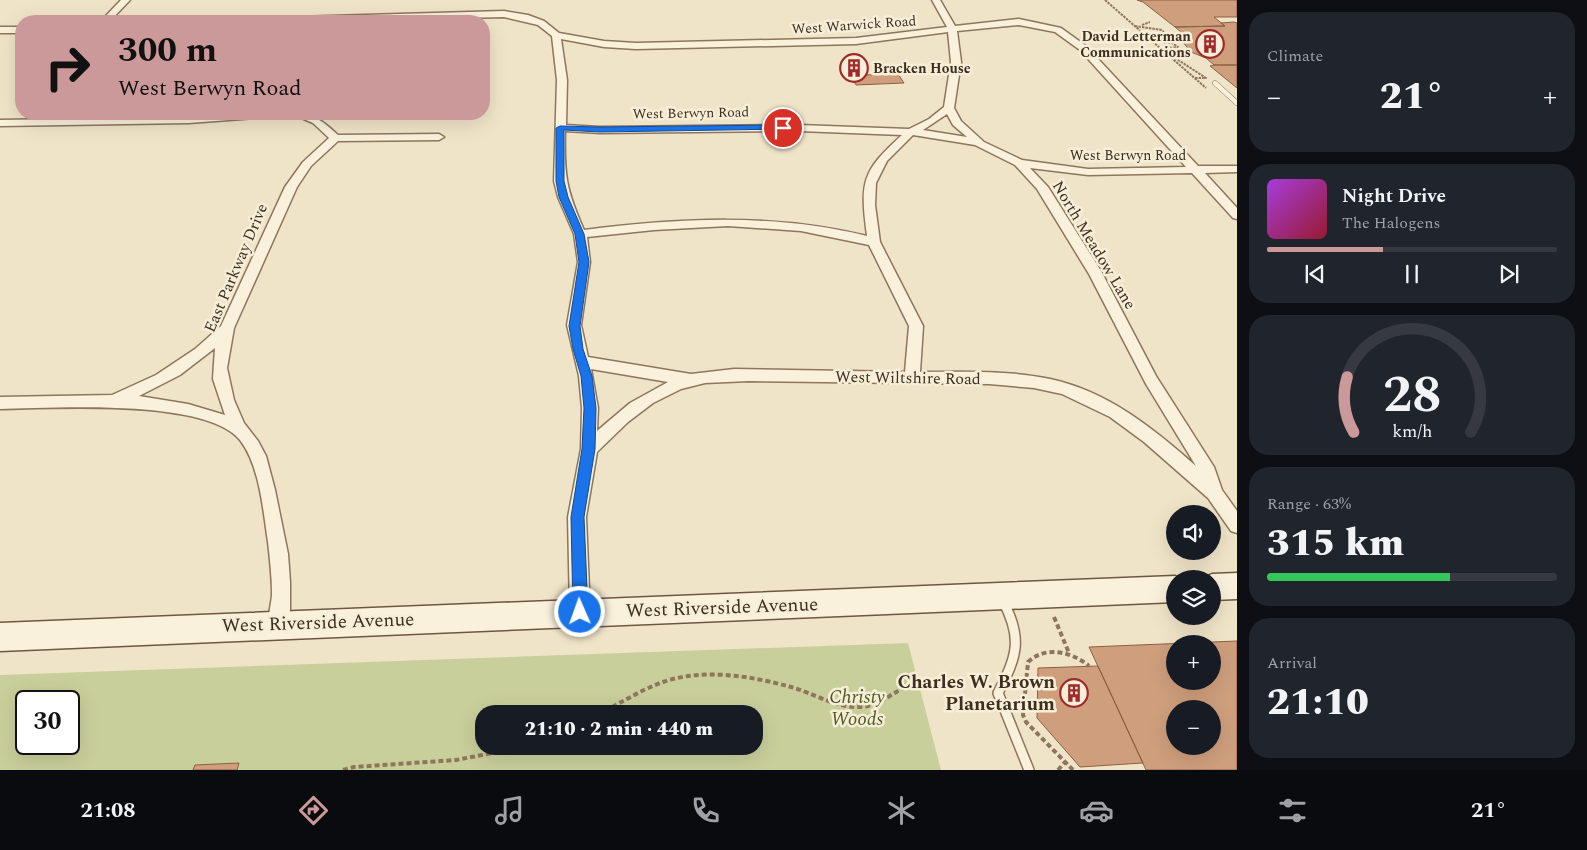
<!DOCTYPE html>
<html lang="en">
<head>
<meta charset="utf-8">
<style>
  :root { --surface:#171b24; --page:#20242c; --text:#f1f3f6; --muted:#9ea1a6; --line:#363941; --accent:#cc999b }
  body { margin:0; font-family:Spectral,serif; background:var(--page); color:var(--text); height:100vh; display:flex; flex-direction:column; font-size:19px; white-space:nowrap }
  * { box-sizing:border-box; margin:0 }
  p { font-size:16px; color:var(--muted) }
  .icon { flex:none; width:28px; height:28px; fill:none; stroke:currentColor; stroke-width:2; stroke-linecap:round; stroke-linejoin:round }
  .map { position:relative; flex:1; overflow:hidden }
  .drawer { display:flex; flex-direction:column; gap:12px; padding:12px; background:#0d0f14; width:350px }
  .drawer>* { flex:none }
  .guide { position:absolute; left:15px; top:15px; width:475px; height:105px; border-radius:20px; box-shadow:0 5px 20px #0002; background:#cc999b; color:#111; overflow:hidden }
  .fabs { position:absolute; left:1166px; top:505px; display:grid; gap:10px }
  .fabs a { display:grid; place-items:center; width:55px; height:55px; border-radius:50%; background:var(--surface); box-shadow:0 5px 20px #0002; font-size:25px }
  .speed { position:absolute; left:15px; top:690px; display:flex; gap:10px; font-size:25px; font-weight:700; text-align:center }
  .speed>* { display:grid; place-content:center; width:65px; height:65px; border-radius:50%; background:var(--surface); box-shadow:0 5px 20px #0002; line-height:1 }
  .speed .limit { border:2px solid #111; border-radius:8px; background:#fff; color:#111 }
  .pin { position:absolute; display:grid; place-items:center; width:42px; height:42px; color:#fff; margin:-21px; border:2px solid #fff; border-radius:50%; box-shadow:0 1px 5px #0007 }
  .me { position:absolute; width:55px; margin:-28px; rotate:358deg; stroke-linejoin:round; filter:drop-shadow(0 0 4px #0008) }
  .turn { display:flex; align-items:center; gap:18px; height:105px; padding:0 20px; font-size:22px }
  .turn .icon { width:65px; height:65px; stroke-width:2.5 }
  .turn b { display:block; font-size:35px; line-height:42px }
  .big { font-size:38px; font-weight:800; line-height:1.1 }
  .drawer .tile { flex:1; display:flex; flex-direction:column; justify-content:center; gap:8px; min-width:0; padding:0 18px; border-radius:20px; background:var(--page) }
  .drawer .dial { align-items:center; gap:0 }
  .dial svg { height:130px; overflow:visible; fill:none; stroke:var(--line); stroke-width:7; stroke-linecap:round; text-anchor:middle }
  .dial text { fill:var(--text); stroke:none }
  .song { display:flex; align-items:center; gap:15px }
  .cover { width:60px; height:60px; border-radius:8px; background:linear-gradient(135deg,hsl(280 70% 55%),hsl(350 70% 35%)) }
  .played { height:5px; border-radius:2px; background:linear-gradient(90deg,var(--accent) 40%,var(--line) 40%) }
  .keys { display:flex; justify-content:space-around; direction:ltr }
  .heat { display:flex; justify-content:space-between; align-items:center; font-size:28px; direction:ltr }
  .charge { height:8px; border-radius:4px; background:linear-gradient(90deg,#34c759 63%,var(--line) 0) }
  .trip { position:absolute; left:475px; top:705px; width:288px; height:50px; border-radius:20px; background:var(--surface); box-shadow:0 5px 20px #0002; font-weight:800; line-height:50px; text-align:center }
  .tab-bar { display:flex; height:80px; justify-content:space-around; align-items:center; background:#090b0e; color:var(--muted) }
  .tab-bar .icon { width:35px; height:35px }
  .tab-bar .on { color:var(--accent) }
  .tab-bar b { font-size:22px; color:var(--text) }
  main { display:flex; flex:1; min-height:0 }
  .map>svg:first-child { display:block }
  .green { fill:#c9cf9b; fill-rule:evenodd }
  .building { fill:#cf9f7d; stroke:#8d5f41; fill-rule:evenodd }
  .lines { fill:none; stroke-linecap:round; stroke-linejoin:round }
  .lane-far1-casing { stroke:#8d765c; stroke-width:5.5 }
  .lane-casing { stroke:#8d765c; stroke-width:12 }
  .street-casing { stroke:#8d765c; stroke-width:3 }
  .secondary-casing { stroke:#6f573f; stroke-width:3 }
  .path-far1 { stroke:#8d765c; stroke-width:2; stroke-dasharray:2.5 1; stroke-linecap:butt }
  .path { stroke:#8d765c; stroke-width:4; stroke-dasharray:5 3; stroke-linecap:butt }
  .lane-far1 { stroke:#faf1dc; stroke-width:4.5 }
  .lane { stroke:#faf1dc; stroke-width:9 }
  .street { fill:#faf1dc; fill-rule:evenodd }
  .secondary { fill:#faf1dc; fill-rule:evenodd }
  .route { fill:#1a73e8; stroke:#114b97 }
  .labels { text-anchor:middle; dominant-baseline:central; stroke-width:5; stroke-linejoin:round; paint-order:stroke }
  .far-street-label { font-size:14px; fill:#3d2e20; stroke:#f7eed8 }
  .far-poi-label { font-size:14px; font-weight:bold; fill:#3d2e20; stroke:#f7eed8; text-anchor:end }
  .street-label { font-size:16px; fill:#3d2e20; stroke:#f7eed8 }
  .near-street-label { font-size:19px; fill:#3d2e20; stroke:#f7eed8 }
  .near-poi-label { font-size:19px; font-weight:bold; fill:#3d2e20; stroke:#f7eed8; text-anchor:end }
  .near-park-label { font-size:19px; font-style:italic; fill:#4d5a26; stroke:#f7eed8 }
</style>
</head>
<body>
<main>
<div class="map">
<svg width="1237" height="770" viewBox="0 0 1237 770">
  <rect width="100%" height="100%" fill="#f0e4c8"/>
  <path class="green" d="M908 643 941 770H0V675ZM26 701H69V744H26ZM484 714H754V746H484Z"/>
  <path class="building" d="M1137 0H1237V17H1214L1225 26 1175 27 1143 2Z
    M1234 22 1237 23V65H1214L1206 58 1191 52 1178 36 1177 33H1182L1175 27 1225 26 1221 23Z
    M844 62H857L864 75 898 74 904 83 856 85Z
    M1214 65H1237V88L1210 66Z
    M1237 641V770H1146L1089 647ZM1175 644H1212V681H1175ZM1175 709H1212V746H1175Z
    M1098 666 1143 763 1080 767 1037 718 1038 668Z
    M239 763 237 770H193L195 765Z"/>
  <g class="lines">
    <defs>
      <path id="lane-far1" d="M1215 83 1237 103"/>
      <path id="lane" d="M1003 601C1023 639 1017 656 998 693L1029 770"/>
      <path id="street" d="M121 0H130L110 21H101Z
        M932 0H940L955 26 1019 19 1061 28 1086 46 1198 166H1237V172L1205 173 1237 208V219L1233 218 1192 173 1088 175 1030 168 1048 187 1101 271 1156 376 1214 467 1222 490 1237 511V533L1231 531 1208 498 1144 442 1110 417 1062 394 1034 388 989 384 749 381 705 383 681 389 653 403 628 422 597 452 586 517 590 612 587 619 580 621 573 619 570 612 568 517 581 449 582 408 579 376 567 325 578 262 574 234 558 197 554 181 557 80 552 36 538 25 504 17 341 21H257L261 18 504 11 528 15 544 21 559 33 604 41 636 43 856 38 947 27ZM1019 25 1055 32 1080 50 1186 167 1088 169 1022 160 984 142 961 121 954 108 961 62 957 31ZM948 32 951 62 944 107 929 119 909 129 799 125 600 127 566 125 567 80 561 39 604 47 636 49 856 44ZM947 114 953 125 967 137 923 130ZM565 131 600 133 799 131 902 135C861 172 860 182 867 236 773 213 680 218 584 230 566 189 564 176 565 131ZM913 135 975 145 1015 165 1037 189 1089 274 1146 384 1196 466C1153 428 1107 391 1050 379 1008 370 963 372 920 372L923 326 880 242 875 205 876 183 887 161ZM728 226 801 231 869 245 909 326 905 372 734 369 691 374 588 357 581 325 590 262 587 237 654 230ZM591 369 668 382 630 403 597 431 598 408Z
        M0 27H21V33H0Z
        M231 114H273L268 117 189 123 0 126V120L189 117Z
        M292 114C313 113 323 121 338 135L439 134 444 137 439 140 338 141 311 166 297 187 234 328 227 368 234 400 244 423 258 441 266 456 275 490 288 554 290 582V611L285 632 278 635 271 632C266 620 271 607 272 595 272 577 270 559 268 542 263 510 260 466 240 440 206 398 52 408 0 409V397L112 395 156 375 195 349 221 326 285 187 303 162 329 138 313 123ZM215 348 213 379 225 415 188 404 139 396 180 375Z"/>
      <path id="secondary" d="M1237 573V599L1212 600V579L1203 578 1212 574Z
        M1175 576 1181 579H1175V602L0 651V623Z"/>
    </defs>
    <use href="#lane-far1" class="lane-far1-casing"/>
    <use href="#lane" class="lane-casing"/>
    <use href="#street" class="street-casing"/>
    <use href="#secondary" class="secondary-casing"/>
    <path class="path-far1" d="M1105 0 1206 88
      M1142 25 1150 22
      M1135 26 1162 30 1172 43
      M1164 43H1172L1178 47 1171 48Z
      M1169 54 1206 78H1195"/>
    <path class="path" d="M1054 617 1069 653
      M598 714C620 704 640 690 663 682 703 668 751 676 791 687 813 693 836 708 860 707 882 706 898 687 919 681
      M343 770 354 767 456 760 529 746
      M1058 770 1065 762
      M1073 770 1026 722 1023 715 1028 662C1046 645 1072 652 1089 666"/>
    <use href="#lane-far1" class="lane-far1"/>
    <use href="#lane" class="lane"/>
    <use href="#street" class="street"/>
    <use href="#secondary" class="secondary"/>
  </g>
  <path class="route" d="M783 125 786 126V129L600 132 564 130V181L568 197 584 234 589 262 580 326 583 349 592 376 596 408 595 449 584 517 588 612 586 617 580 620 575 617 573 612 571 517 582 449 584 408 581 376 573 349 569 326 579 262 575 234 559 197 556 181V128L560 126 600 127Z"/>
  <defs>
    <symbol id="building-ring" viewBox="-11 -11 22 22"><circle r="9.5" fill="#f7eed8" stroke="#9e2a2b" stroke-width="1.5"/><path d="M-4-6H4V6H1V3H-1V6H-4ZM-2.5-4.3h1.7v1.8h-1.7ZM.8-4.3h1.7v1.8H.8ZM-2.5-1h1.7V.8h-1.7ZM.8-1h1.7V.8H.8Z" fill="#9e2a2b"/></symbol>
  </defs>
  <g fill-rule="evenodd">
    <use href="#building-ring" x="1194" y="28" width="32" height="32"/>
    <use href="#building-ring" x="838" y="52" width="32" height="32"/>
    <use href="#building-ring" x="1058" y="677" width="32" height="32"/>
  </g>
  <g class="labels">
    <g class="far-street-label">
      <text transform="translate(854 25) rotate(-4)">West Warwick Road</text>
      <text transform="translate(691 113) rotate(-1)">West Berwyn Road</text>
      <text x="1128" y="155">West Berwyn Road</text>
    </g>
    <g class="far-poi-label">
      <text x="1191" y="36">David Letterman<tspan x="1191" dy="16">Communications</tspan></text>
      <text x="873" y="68" text-anchor="start">Bracken House</text>
    </g>
    <g class="street-label">
      <text transform="translate(1094 245) rotate(59)">North Meadow Lane</text>
      <text transform="translate(236 268) rotate(-67)">East Parkway Drive</text>
      <text transform="translate(908 378) rotate(1)">West Wiltshire Road</text>
    </g>
    <g class="near-street-label">
      <text transform="translate(722 608) rotate(-2)">West Riverside Avenue</text>
      <text transform="translate(318 623) rotate(-2)">West Riverside Avenue</text>
    </g>
    <g class="near-poi-label">
      <text x="1055" y="682">Charles W. Brown<tspan x="1055" dy="22">Planetarium</tspan></text>
    </g>
    <g class="near-park-label">
      <text x="857" y="697">Christy<tspan x="857" dy="22">Woods</tspan></text>
    </g>
  </g>
</svg>
<div class="fabs">
<a><svg class="icon" aria-label="sound" viewBox="0 0 24 24"><path d="M4 9h4l5-4v14l-5-4H4zM17 9q2 3 0 6"/></svg></a>
<a><svg class="icon" aria-label="layers" viewBox="0 0 24 24"><path d="M12 4l9 5-9 5-9-5zM3 14l9 5 9-5"/></svg></a>
<a>+</a>
<a>−</a>
</div>
<div class="speed"><div class="limit">30</div></div>
<div class="pin" style="left:783px;top:128px;background:#d93025"><svg class="icon" aria-label="arrive" viewBox="0 0 24 24"><path d="M6 21V4h12l-3 4 3 4H6"/></svg></div>
<svg class="me" style="left:580px;top:612px" viewBox="-20 -20 40 40"><circle r="17" fill="#1a73e8" stroke="#fff" stroke-width="3"/><path d="M0-11L8 9 0 5-8 9z" fill="#fff"/></svg>
<div class="trip">21:10 · 2 min · 440 m</div>
<div class="guide">
<div class="turn"><svg class="icon" aria-label="right" viewBox="0 0 24 24"><path d="M7 20v-9h11M14 6l5 5-5 5"/></svg><div><b>300 m</b>West Berwyn Road</div></div>
</div>
</div>
<section class="drawer">
<div class="tile"><p>Climate</p>
<div class="heat"><a>−</a><b class="big">21°</b><a>+</a></div>
</div>
<div class="tile">
<div class="song"><i class="cover"></i><div><b>Night Drive</b><p>The Halogens</p></div></div>
<div class="played"></div>
<div class="keys"><svg class="icon" aria-label="previous" viewBox="0 0 24 24"><path d="M18 5L8 12l10 7zM5 5v14"/></svg><svg class="icon" aria-label="pause" viewBox="0 0 24 24"><path d="M8 5v14M16 5v14"/></svg><svg class="icon" aria-label="next" viewBox="0 0 24 24"><path d="M6 5l10 7-10 7zM19 5v14"/></svg></div>
</div>
<div class="tile dial"><svg viewBox="0 0 100 80">
<path d="M14 69A42 42 0 1 1 86 69"/>
<path d="M14 69A42 42 0 0 1 10 35" stroke="#cc999b"/>
<text x="50" y="56" font-size="32" font-weight="700">28</text>
<text x="50" y="72" font-size="11">km/h</text>
</svg></div>
<div class="tile"><p>Range · 63%</p><b class="big">315 km</b><div class="charge"></div></div>
<div class="tile"><p>Arrival</p><b class="big">21:10</b></div>
</section>
</main>
<nav class="tab-bar">
<b>21:08</b>
<svg class="icon on" aria-label="directions" viewBox="0 0 24 24"><path d="M12 3l9 9-9 9-9-9zM9 14v-3h6M13 9l2 2-2 2"/></svg>
<svg class="icon" aria-label="music" viewBox="0 0 24 24"><path d="M9 18V5l10-2v13"/><circle cx="6" cy="18" r="3"/><circle cx="16" cy="16" r="3"/></svg>
<svg class="icon" aria-label="phone" viewBox="0 0 24 24"><path d="M5 4h4l2 5-3 2q2 4 5 5l2-3 5 2v4C11 20 4 13 5 4z"/></svg>
<svg class="icon" aria-label="climate" viewBox="0 0 24 24"><path d="M12 3v18M4 7l16 10M4 17L20 7"/></svg>
<svg class="icon" aria-label="car" viewBox="0 0 24 24"><path d="M5 17H2v-5l4-1 3-4h7l3 4 3 1v5h-3M9 17h6M6 11h13"/><circle cx="7" cy="17" r="2"/><circle cx="17" cy="17" r="2"/></svg>
<svg class="icon" aria-label="filters" viewBox="0 0 24 24"><path d="M4 7h16M4 17h16"/><circle cx="9" cy="7" r="2"/><circle cx="15" cy="17" r="2"/></svg>
<b>21°</b>
</nav>
</body>
</html>
